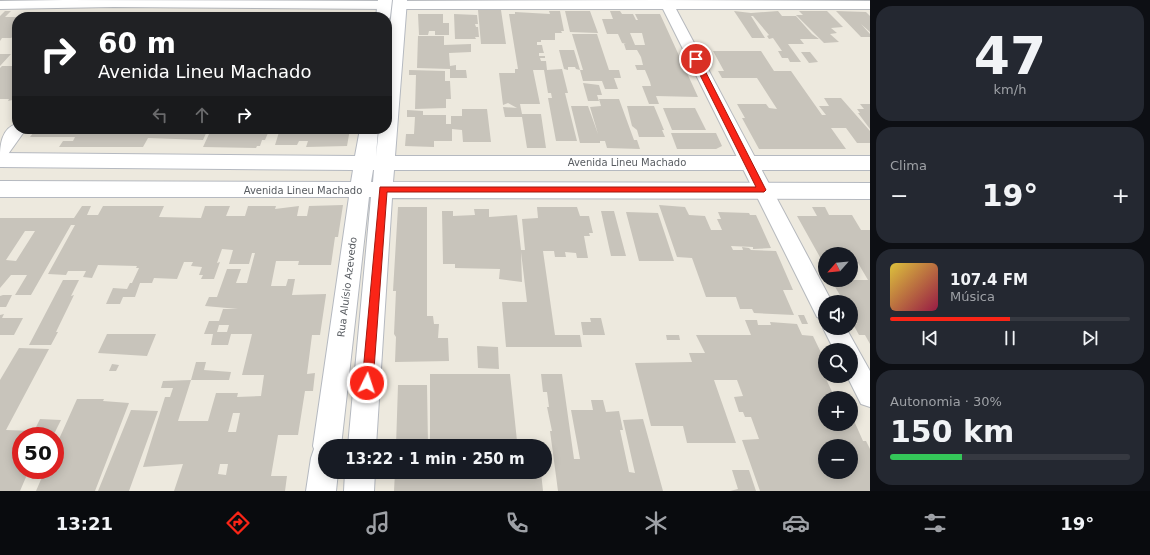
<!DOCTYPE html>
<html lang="pt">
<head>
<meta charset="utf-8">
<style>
  :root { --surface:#171b24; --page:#242831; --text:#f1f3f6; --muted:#9ea1a6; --line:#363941; --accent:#fa2517 }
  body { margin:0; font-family:"DejaVu Sans",sans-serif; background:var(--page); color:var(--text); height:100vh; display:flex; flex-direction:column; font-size:15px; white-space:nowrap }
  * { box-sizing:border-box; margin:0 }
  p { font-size:13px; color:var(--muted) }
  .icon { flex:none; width:22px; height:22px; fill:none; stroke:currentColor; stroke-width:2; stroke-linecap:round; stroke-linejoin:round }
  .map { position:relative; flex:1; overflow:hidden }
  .panel { display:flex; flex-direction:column; gap:6px; padding:6px; background:#0d0f14; width:280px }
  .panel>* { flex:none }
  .hud { position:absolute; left:12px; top:12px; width:380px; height:122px; border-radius:16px; box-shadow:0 2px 10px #0003; background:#202124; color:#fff; overflow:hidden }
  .needle { width:26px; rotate:243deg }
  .buttons { position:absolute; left:818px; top:247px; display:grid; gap:8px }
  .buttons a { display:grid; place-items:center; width:40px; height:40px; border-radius:50%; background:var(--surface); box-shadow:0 2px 10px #0003; font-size:20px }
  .speed { position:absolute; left:12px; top:427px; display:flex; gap:8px; font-size:20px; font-weight:700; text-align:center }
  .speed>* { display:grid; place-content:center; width:52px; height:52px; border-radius:50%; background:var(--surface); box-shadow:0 2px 10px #0003; line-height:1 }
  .speed .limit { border:6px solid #d22; background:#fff; color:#111 }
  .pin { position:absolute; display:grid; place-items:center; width:34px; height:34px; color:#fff; margin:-17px; border:2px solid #fff; border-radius:50%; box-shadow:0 1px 4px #0007 }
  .me { position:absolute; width:44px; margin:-22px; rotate:4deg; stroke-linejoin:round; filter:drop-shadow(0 0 3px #0008) }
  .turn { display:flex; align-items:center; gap:14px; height:84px; padding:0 20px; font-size:18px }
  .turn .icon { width:52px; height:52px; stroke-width:2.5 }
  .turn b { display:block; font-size:28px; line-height:34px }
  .lanes { display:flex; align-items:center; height:38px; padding:0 20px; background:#0003; justify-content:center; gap:20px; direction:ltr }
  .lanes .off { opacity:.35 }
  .big { font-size:30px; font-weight:700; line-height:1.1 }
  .panel .card { flex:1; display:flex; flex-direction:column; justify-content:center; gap:6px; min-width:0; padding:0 14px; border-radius:16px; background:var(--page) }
  .panel .dial { align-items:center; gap:0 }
  .dial b { font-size:52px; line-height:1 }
  .song { display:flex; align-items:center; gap:12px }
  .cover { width:48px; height:48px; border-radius:6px; background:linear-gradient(135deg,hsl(50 70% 55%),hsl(340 70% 35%)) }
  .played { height:4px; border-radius:2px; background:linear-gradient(90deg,var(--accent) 50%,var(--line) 50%) }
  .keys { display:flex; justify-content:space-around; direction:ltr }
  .heat { display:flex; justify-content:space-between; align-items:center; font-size:22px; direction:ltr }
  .charge { height:6px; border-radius:3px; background:linear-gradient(90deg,#34c759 30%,var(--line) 0) }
  .trip { position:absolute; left:318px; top:439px; width:234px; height:40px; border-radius:20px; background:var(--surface); box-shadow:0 2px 10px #0003; font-weight:700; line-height:40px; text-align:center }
  .tabs { display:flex; height:64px; justify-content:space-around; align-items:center; background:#090b0e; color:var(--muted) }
  .tabs .icon { width:28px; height:28px }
  .tabs .on { color:var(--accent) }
  .tabs b { font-size:18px; color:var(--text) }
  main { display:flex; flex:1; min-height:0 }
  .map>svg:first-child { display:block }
  .building { fill:#c8c4bb; fill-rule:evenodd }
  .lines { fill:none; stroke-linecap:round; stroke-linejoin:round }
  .street-casing { stroke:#b5b8bd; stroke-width:2 }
  .secondary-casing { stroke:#b5b9c0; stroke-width:2 }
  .street { fill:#fff; fill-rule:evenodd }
  .secondary { fill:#fff; fill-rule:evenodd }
  .route { fill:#fa2517; stroke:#a2180f }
  .labels { text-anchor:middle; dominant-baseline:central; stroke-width:3; stroke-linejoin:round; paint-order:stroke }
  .street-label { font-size:10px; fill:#585c61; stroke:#fff }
</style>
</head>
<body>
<main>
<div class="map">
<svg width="870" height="491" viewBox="0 0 870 491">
  <rect width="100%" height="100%" fill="#ede9de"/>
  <path class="building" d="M478 10H501L506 44H481Z
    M5 11H11L5 17H17V34L11 38H2L0 41V16Z
    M549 11H560L564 31H561L562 33H555V40H541V42H537V45H542L543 50 544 53H539V56H545V58H540L541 61H546L547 70 562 69 568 93H565L577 141H556L548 98H552L551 93H548L544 70H533L540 104H520L522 114H541L546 148H527L522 117H505L503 107 517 108 508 103 503 105 499 73H515V69H518L509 14H515V12L550 14Z
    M565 11H590L598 33 570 32Z
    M610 11H620L622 14H633L636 20H638L635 14H660L698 97 656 96 659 104H649L642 86H651L650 82 645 70H637L635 65H643L641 57 637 50H626L624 44H626L622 43 618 34H607L602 19H613ZM630 33H642L645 45H635Z
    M734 11 751 13 778 11 782 16H796L812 34 819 39H800L804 44H788L801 62H790L788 58H782L778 51H782L773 38 769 39 767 36 769 35 753 16H751L765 38H752Z
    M799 11H827L843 27 831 28 837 33 830 34 839 42 824 43 796 15H803Z
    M836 11 866 12 870 16V32L861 24 870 34V37H861Z
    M126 12H184L181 17H123Z
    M22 13H54L86 14 83 17H18Z
    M240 14H260L264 15 263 17H239Z
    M418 14H443V23H449V35H435V31H429L428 35H419Z
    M454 14 477 15 478 24H475L476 27H478L479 37H475L476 39H455Z
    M572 34H597L609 70H619L621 78H614L618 89H605L602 81H583L580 70H583Z
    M418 36H444V45L471 44V52L449 53 450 66 456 65V70H466L467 78H450V69L417 68Z
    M559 50H574L580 70 576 69 575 67H568V70L564 69Z
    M713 51H761L774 71H791L822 115H826L819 106H829L824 98H841L870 131V143H857L846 128H831L846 149H759L742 118H745L737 104H766L769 108 777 109 757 78H722L718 71H724Z
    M801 52H810L818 62 809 63Z
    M0 54H11L0 66Z
    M17 60V99L8 101 9 99H0V68L2 66H12Z
    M409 70 445 71V81H450L451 99H446V108L415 109 416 75H409Z
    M583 83 599 85 602 95H597L599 101H588Z
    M599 99H619L634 140H637L640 149 607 148 605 141H600V143H580L571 106H588L598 134 590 107 601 106Z
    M860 104H870V129L858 113H860L857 109H864Z
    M627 106H654L664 130H662L665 137H639L637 130 632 126Z
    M663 108H695L706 130H672Z
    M462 109H487L491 142H463L462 130 452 129V141H434V147L405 146 406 134H414L415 117H407V110L423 111V115H446V124H451V116H462Z
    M36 129H208L203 140 148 138 143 147H59L63 141H73L75 137H30Z
    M228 129H262L261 133H268L265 140H262L260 146H257L256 148 203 147 209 134H223L225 130Z
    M280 129H350L347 146 306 147 308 141H299L297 145H275Z
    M671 133H716L722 146 716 149H677Z
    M343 205 338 237H335L331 265H298L299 261H276L271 286H286L288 279H295L292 295 326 294V295L320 335H312L307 374 315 373 313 391H305L298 435H278L271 476H287L285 491H174L183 464 143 467 165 397H170L173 388H161L163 381 191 380 178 421H208L216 393H238L237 397 261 396 264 375H242L252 334H231L228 345H211L213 334H204L209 321H219L223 309H238L205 306 209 297H217L227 269H241L236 283H247L255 253H252L249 264H229L233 250 222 249 217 263 220 262 214 279H201L203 275H199L202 267 191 266 193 262H184L177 279 154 278 152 283H140L135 297H123L120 304H106L113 288 127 289 130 283H132L139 268H136L137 266 98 265 92 278 83 277 86 271H68L66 275 48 274 75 225H71L31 295H15L27 275H11L0 288V218H74L82 206H91L87 215H98L103 206H164L159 217 201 218 205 206H230L226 216H245L248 206H276L275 209 299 206 297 216H307L309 206ZM25 231H35L16 261 6 260ZM219 325H229L227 332H217ZM233 413H240L236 432H228ZM220 464H228L226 475 218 474Z
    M659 205 685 207 689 215 705 216 711 230H722L717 219H721L718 212 749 213 750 215H756L771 248 753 249V247L731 246 733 250H743L742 247 749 248 751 250 776 251 793 290H783L794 315 754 313 752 309H740L736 297H706L692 258 677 257Z
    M398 207H427V316H433L434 324H439L438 338H448L449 361 395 362 396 337 394 334 396 291H393Z
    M537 207H577L580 216H589L593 233H589L590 236H584L588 258H577L576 253 565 252 566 257H555L554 251H543L555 335H580L582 347H506L502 302H527L521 252 522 282 499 279 500 269 455 268V264H443L442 211H453V216L475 215 474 209H489V217L517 215 521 250H525L522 219 538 218Z
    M812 207H825L829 215H852L861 230H870V344L865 335H859L853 324H857L851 316V302H844L831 280H868L858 263 851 264V254H825V259H821L797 216H817Z
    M601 211H614L626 256H611Z
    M626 212 658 213 674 261H639Z
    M63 280H79L71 296 74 295 56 332H58L51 345H29Z
    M3 295H12L6 307H0V296Z
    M4 314 2 318H23L14 335H0V315Z
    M798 315H804L808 324H802Z
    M590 318H601L605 335H583L581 322H591Z
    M745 320H757L758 325H771L770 322 797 324 802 335 813 336 825 361V376H833L834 379H826L835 398H825V424H851V414L863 441H866L870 449V491H760L742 440 759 439 751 417H745L743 412H739L734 397 743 396 737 380H714L736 443H687L683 426H651L635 363 692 362 689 353H705L696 335H751ZM825 446H851V472H825Z
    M107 334H156L147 356 98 353Z
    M666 335H679L680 340H667Z
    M477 346 498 347 499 369 478 368Z
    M19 348 49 349 6 430 34 431 40 419 61 420 53 436H21V470H29L20 491H0V380Z
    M196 362H206L204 370 231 372 229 380H191Z
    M112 364 119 365 116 371H109Z
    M430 374H510L517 441H430Z
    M541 374H562L574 459H580L571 410H593L591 400H603L606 412 619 411 623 430H620L629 472 635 473 623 420 643 419 663 491H558L550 431H552L547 407H549L547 392H543Z
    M398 385H427L428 446H396Z
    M77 399H104L103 401 129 403 95 491H36L45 470H55V448Z
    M131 410 158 411 129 491H98Z
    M545 450H547L550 465H545Z
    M732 470H749L756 491H730L738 489Z
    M395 472H541L543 491H394Z"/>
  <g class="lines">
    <defs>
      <path id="street" d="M64 0 384 1 390 5 384 9 114 7 0 9V1Z
        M659 0 870 1V9H676L832 302H825V320L817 317 663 9H400L394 5 400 1Z
        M17 124V129H26L6 157 0 159C0 146 1 128 17 124Z
        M825 323V328H846L870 371V407L861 404 847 376H851V350H834L823 328Z"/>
      <path id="secondary" d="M378 0H392L390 17 388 20 387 17H376Z
        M393 0H407L395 156H870V170H394L393 182 870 183V199L392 198 376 446H348L371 197H369L341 446H325V472H338L336 491H306L311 458 314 449 313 446 349 197H0V181L351 182 353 170 0 167V153L355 156 360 129H378L376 156 379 129H387V54ZM373 170H374L373 182H371Z
        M345 472H375L374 491H344Z"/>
    </defs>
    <use href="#street" class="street-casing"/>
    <use href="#secondary" class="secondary-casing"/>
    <use href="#street" class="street"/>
    <use href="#secondary" class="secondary"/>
  </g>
  <path class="route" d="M693 57 699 59 766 190 764 192H387L373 383 371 387 367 388 363 387 362 383 380 187H756L692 59Z"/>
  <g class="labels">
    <g class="street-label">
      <text x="627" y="162">Avenida Lineu Machado</text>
      <text x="303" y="190">Avenida Lineu Machado</text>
      <text transform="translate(347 287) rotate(-83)">Rua Aluísio Azevedo</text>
    </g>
  </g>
</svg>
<div class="buttons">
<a><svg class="needle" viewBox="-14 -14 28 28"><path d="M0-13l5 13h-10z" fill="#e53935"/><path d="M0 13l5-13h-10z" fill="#9ea1a6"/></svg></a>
<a><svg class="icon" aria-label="sound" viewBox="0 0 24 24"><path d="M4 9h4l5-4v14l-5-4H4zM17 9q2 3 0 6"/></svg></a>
<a><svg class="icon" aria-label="search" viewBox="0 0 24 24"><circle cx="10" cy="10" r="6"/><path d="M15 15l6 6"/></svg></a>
<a>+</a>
<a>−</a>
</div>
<div class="speed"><div class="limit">50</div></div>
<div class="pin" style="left:696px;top:59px;background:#d93025"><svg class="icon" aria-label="arrive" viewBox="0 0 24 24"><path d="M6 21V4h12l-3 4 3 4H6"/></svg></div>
<svg class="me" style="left:367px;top:383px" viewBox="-20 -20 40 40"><circle r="17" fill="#fa2517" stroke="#fff" stroke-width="3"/><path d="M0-11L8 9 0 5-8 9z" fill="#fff"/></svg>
<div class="trip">13:22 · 1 min · 250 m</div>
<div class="hud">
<div class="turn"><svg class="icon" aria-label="right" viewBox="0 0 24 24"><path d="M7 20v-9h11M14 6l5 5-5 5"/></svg><div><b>60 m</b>Avenida Lineu Machado</div></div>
<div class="lanes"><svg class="icon off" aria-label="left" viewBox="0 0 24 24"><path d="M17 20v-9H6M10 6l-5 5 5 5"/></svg><svg class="icon off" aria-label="ahead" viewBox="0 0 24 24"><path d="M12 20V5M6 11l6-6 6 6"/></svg><svg class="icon" aria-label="right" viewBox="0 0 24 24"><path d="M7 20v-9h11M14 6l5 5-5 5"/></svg></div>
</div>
</div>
<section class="panel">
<div class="card dial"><b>47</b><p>km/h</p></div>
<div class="card"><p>Clima</p>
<div class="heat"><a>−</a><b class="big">19°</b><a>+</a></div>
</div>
<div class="card">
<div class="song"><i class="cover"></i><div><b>107.4 FM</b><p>Música</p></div></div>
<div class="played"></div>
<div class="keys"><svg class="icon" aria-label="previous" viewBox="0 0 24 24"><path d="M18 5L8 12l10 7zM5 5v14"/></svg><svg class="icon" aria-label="pause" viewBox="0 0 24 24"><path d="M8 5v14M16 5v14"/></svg><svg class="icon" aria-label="next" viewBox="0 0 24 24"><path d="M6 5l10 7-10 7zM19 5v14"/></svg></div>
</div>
<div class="card"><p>Autonomia · 30%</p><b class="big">150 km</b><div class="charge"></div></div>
</section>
</main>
<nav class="tabs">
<b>13:21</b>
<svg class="icon on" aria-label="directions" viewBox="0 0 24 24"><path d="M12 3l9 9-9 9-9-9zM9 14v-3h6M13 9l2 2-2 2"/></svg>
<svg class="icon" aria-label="music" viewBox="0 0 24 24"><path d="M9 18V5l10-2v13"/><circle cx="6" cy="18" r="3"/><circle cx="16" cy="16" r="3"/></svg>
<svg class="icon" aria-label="phone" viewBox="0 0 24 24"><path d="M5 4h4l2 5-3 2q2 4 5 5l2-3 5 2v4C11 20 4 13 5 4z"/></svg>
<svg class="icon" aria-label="climate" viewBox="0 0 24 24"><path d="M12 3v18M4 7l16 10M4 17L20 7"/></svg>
<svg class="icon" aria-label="car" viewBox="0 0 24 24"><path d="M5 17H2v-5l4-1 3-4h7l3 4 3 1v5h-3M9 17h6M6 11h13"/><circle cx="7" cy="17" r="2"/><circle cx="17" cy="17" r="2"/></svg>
<svg class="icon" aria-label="filters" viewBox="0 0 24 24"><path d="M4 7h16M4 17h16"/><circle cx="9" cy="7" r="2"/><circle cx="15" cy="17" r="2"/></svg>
<b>19°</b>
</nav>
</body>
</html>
